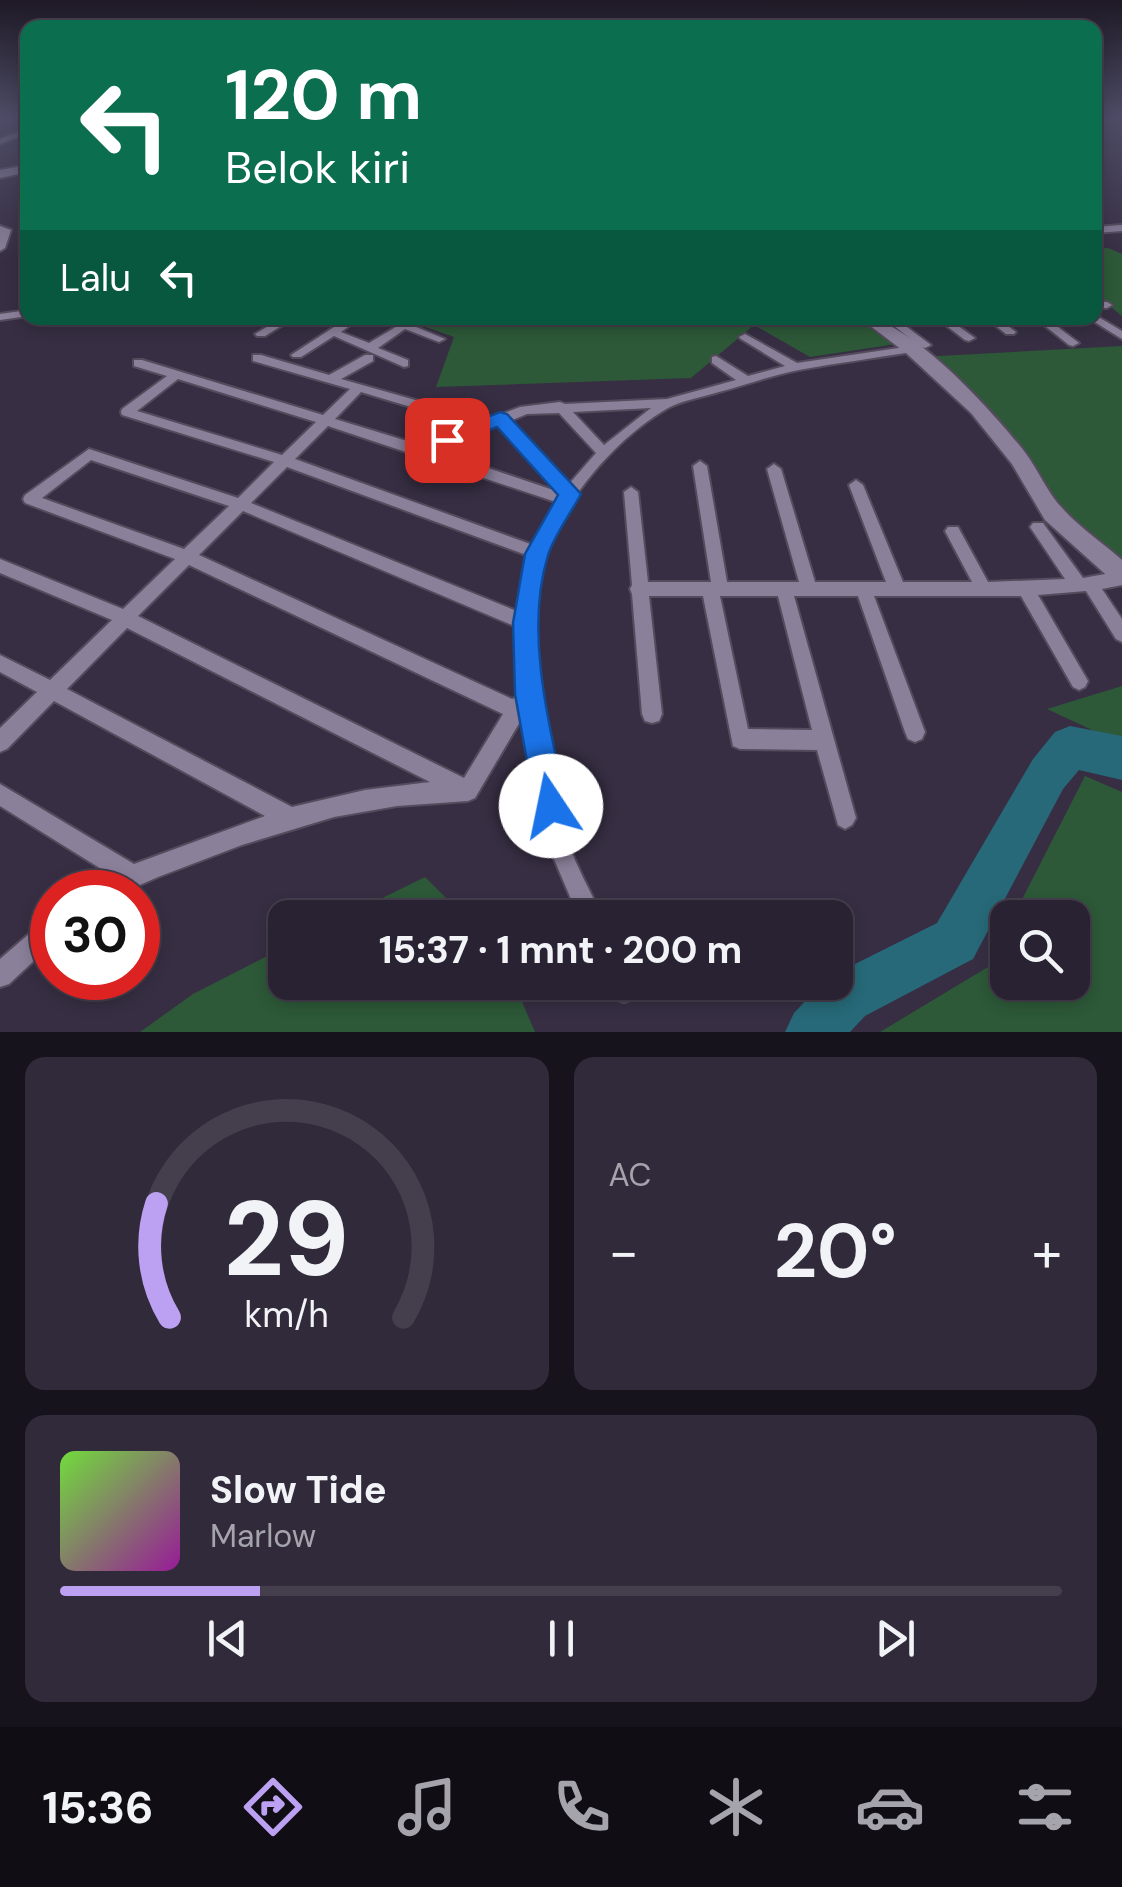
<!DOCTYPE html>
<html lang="id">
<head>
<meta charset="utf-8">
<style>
  :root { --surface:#292232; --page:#312a3a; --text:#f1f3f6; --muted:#a5a4ac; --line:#453f4d; --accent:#bca0f2 }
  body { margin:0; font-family:"DM Sans",sans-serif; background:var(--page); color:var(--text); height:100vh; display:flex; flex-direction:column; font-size:38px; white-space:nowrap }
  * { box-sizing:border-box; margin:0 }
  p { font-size:32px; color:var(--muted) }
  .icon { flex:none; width:55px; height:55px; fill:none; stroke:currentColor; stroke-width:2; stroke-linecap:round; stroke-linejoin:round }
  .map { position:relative; height:1032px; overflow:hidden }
  .sheet { display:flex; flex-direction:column; gap:25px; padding:25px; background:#17131c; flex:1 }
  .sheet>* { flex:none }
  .guide { position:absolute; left:20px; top:20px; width:1082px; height:305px; border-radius:20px; box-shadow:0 5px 15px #0003,0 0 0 2px var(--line); background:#0b6e4f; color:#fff; overflow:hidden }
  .buttons { position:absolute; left:990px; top:900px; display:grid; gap:20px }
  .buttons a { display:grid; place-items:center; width:100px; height:100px; border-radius:20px; background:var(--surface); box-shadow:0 5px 15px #0003,0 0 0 2px var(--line); font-size:50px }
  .speed { position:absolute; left:30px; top:870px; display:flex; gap:20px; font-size:50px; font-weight:700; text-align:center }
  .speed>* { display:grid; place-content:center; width:130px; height:130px; border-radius:50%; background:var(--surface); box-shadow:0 5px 15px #0003,0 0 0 2px var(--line); line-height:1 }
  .speed .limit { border:15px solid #d22; background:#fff; color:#111 }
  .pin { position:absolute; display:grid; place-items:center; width:85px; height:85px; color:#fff; margin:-42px; border-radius:20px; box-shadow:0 5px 15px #0006 }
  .me { position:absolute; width:110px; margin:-55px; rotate:349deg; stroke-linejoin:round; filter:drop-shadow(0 0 8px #0008) }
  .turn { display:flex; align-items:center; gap:35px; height:210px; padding:0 40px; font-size:45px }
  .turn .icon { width:130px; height:130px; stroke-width:2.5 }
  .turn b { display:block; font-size:70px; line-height:85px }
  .then { display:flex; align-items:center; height:95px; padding:0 40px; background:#0003; gap:20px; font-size:38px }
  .big { font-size:75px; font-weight:700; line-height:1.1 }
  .sheet .card { flex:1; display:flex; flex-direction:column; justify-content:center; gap:15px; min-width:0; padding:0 35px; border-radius:20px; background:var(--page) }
  .sheet .dial { align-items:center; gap:0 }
  .dial svg { height:260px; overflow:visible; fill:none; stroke:var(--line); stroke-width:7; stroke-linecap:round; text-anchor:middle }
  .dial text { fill:var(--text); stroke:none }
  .song { display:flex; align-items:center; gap:30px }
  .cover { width:120px; height:120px; border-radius:15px; background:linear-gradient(135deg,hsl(100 70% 55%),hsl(300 70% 35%)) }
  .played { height:10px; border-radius:5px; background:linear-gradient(90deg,var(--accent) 20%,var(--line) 20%) }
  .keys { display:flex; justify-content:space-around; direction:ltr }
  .heat { display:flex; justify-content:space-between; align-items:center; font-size:55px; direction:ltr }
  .sheet .tiles { flex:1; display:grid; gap:25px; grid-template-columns:1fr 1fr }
  .card:last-child { grid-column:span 2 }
  .trip { position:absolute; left:268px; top:900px; width:585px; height:100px; border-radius:20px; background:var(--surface); box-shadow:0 5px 15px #0003,0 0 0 2px var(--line); font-weight:700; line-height:100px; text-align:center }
  .tab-bar { display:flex; height:160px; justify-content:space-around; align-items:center; background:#100e14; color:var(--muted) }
  .tab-bar .icon { width:70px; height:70px }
  .tab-bar .on { color:var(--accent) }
  .tab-bar b { font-size:45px; color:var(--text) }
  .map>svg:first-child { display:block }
  .green { fill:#2d5938 }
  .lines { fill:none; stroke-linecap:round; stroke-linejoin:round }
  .river { fill:#276978; fill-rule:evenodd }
  .street-casing { stroke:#544b5d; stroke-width:4 }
  .secondary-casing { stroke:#544b5d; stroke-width:4 }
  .street { fill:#8b809a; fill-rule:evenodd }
  .secondary { fill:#8b809a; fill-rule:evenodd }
  .route { fill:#1a73e8; stroke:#114b97; stroke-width:2.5 }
</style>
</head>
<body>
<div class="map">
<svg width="1122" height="1032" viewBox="0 0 1122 1032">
  <rect width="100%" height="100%" fill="#372e43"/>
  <path class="green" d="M1095 248H1108L1122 254V316L1095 294Z
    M400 318H872L903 343 810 357 754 325 691 378 436 387 454 337Z
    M1122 346V564L1046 498 1024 456 920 357Z
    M1122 686V744L1047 709Z
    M1085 776 1122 792V1032H880L988 967 1007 929 1008 982H1072V918L1013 917Z
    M425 877 465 917H344Z
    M285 947V982L514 983 535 1032H140L193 994Z"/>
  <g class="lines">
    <path class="river" d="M1070 726 1122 736V780L1079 770 1063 789 973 959 865 1016 850 1032H785L794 1013 823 982H835V974L937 923 1033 759 1055 732Z"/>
    <defs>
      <path id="street" d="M28 128V133L0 144V139Z
        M1122 225V231L1095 233V227Z
        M0 226 11 230 5 248 0 251Z
        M1095 302H1107L1112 305 1107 308H1095Z
        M28 310V316L0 320V314Z
        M1095 315 1122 331V339L1088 318H1095Z
        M218 318H231L220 325H212V321Z
        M282 318H294L265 336H257L255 334Z
        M348 318H360L341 332 369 343 404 322 445 339 439 342 405 329 378 348 408 360V366L404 367 334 336 301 357H293L291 355Z
        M884 318H895L931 345 925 348 921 347Z
        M936 318H947L975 338 969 341 965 340Z
        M986 318H997L1016 332 1014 334H1006Z
        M1035 318H1046L1079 343 1073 346 1069 345Z
        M745 334 797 363 912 346 918 349 912 352C875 358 837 363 799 370 772 375 746 385 719 392 703 397 683 400 668 408 611 441 551 513 539 579 526 649 547 773 568 841 576 868 592 892 602 918H579L546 840 533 775 524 715 475 798 468 801 397 806 334 817 242 845 158 877 124 892H93L96 884 111 875 0 806V784L134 864 265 816 54 701 7 749 0 752V728L37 692 0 672V655L50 680 112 620 0 573V559L123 609 175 559 25 503 23 499 25 495 89 449 238 498 274 462 122 415 121 412 122 409 167 376 134 366V360H142L323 415 350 389 253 361V355H261L329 375 365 355H373V361L341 379 426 403 427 406 421 410 361 392 335 419 420 445 520 407 560 402 565 404 667 399 736 380 712 363V357L716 356 748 376 785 366 741 339 739 337ZM178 379 316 422 282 455 137 411ZM651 408 604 445 573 412ZM559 413 596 453 569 484 510 421 527 414ZM499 425 559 492 435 450ZM328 426 556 502 533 545 295 459ZM91 460 229 506 184 549 42 498ZM287 467 529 556 522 580 519 612 251 503ZM243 511 519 628 521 696 512 699 199 555ZM189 565 503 714 464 778 138 616ZM127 628 430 782 365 790 292 807 67 689Z
        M700 461 707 466 727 582H799L767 469 774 464 781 469 815 582H886L849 485 856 480 863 485 903 582H972L945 531 948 527H958L988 582 1065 579 1030 527 1033 523H1043L1083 578 1122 571V585L1102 589 1122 619V642L1116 639 1086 591 1038 595 1088 681 1085 687 1079 690 1073 687 1021 596H874L925 732 922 739 915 742 908 739 905 732 858 596H794L856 818 852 825 845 829 838 825 817 750 740 749 733 746 703 596H649L662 714 659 721 652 723 645 721 642 714 632 594 630 589 632 585 624 492 631 487 638 492 648 582H711L693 466ZM720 596H778L812 730 748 729Z
        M52 917V944L9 984 0 987V959L44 921Z
        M609 982H633L636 990 633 999 624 1002 615 999Z"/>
      <path id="secondary" d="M28 165V172L0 178V170Z
        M860 318C907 315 995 414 1024 451 1038 469 1047 493 1063 509 1080 528 1103 543 1122 560V584L1113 581 1045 520 1012 464 971 413 906 353Z"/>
    </defs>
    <use href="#street" class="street-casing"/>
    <use href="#secondary" class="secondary-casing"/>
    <use href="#street" class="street"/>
    <use href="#secondary" class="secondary"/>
  </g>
  <linearGradient id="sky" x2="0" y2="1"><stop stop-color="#1e1925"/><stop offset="0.45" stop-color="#4d4c66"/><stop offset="1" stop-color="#4d4c66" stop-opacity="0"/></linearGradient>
  <rect width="1122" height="261" fill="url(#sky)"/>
  <path class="route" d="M500 412 507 414 581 494C571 513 555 534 548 555 524 633 550 728 567 806L562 817 551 821 540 817 535 806 515 694 513 623 525 554 558 495 497 427 447 447 437 440 440 435Z"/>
</svg>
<div class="buttons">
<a><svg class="icon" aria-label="search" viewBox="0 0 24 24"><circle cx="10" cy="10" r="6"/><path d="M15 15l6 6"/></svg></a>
</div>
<div class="speed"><div class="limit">30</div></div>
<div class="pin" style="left:447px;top:440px;background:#d93025"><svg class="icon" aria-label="arrive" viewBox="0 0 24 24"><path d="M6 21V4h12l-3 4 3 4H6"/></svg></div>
<svg class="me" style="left:551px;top:806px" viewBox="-20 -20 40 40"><circle r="19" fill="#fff"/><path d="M0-13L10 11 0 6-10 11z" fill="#1a73e8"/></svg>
<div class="trip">15:37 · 1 mnt · 200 m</div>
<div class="guide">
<div class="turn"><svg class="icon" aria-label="left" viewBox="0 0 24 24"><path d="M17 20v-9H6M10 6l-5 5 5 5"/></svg><div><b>120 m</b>Belok kiri</div></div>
<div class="then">Lalu<svg class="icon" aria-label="left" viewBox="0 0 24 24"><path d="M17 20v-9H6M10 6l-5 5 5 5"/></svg></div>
</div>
</div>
<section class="sheet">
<div class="tiles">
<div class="card dial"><svg viewBox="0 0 100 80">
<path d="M14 69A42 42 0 1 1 86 69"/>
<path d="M14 69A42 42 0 0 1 10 34" stroke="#bca0f2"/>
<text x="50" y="56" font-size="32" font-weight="700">29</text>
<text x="50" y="72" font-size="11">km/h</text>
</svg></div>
<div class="card"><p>AC</p>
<div class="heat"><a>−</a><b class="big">20°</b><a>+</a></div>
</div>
<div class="card">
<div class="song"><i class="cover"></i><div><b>Slow Tide</b><p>Marlow</p></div></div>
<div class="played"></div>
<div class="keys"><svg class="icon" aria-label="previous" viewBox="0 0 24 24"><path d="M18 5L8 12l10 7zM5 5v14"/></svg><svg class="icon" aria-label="pause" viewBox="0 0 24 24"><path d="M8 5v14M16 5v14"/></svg><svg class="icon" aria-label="next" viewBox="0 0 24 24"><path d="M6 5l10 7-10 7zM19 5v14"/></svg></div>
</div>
</div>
</section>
<nav class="tab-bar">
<b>15:36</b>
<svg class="icon on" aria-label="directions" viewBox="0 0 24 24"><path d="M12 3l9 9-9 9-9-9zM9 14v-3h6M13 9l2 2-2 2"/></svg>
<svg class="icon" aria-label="music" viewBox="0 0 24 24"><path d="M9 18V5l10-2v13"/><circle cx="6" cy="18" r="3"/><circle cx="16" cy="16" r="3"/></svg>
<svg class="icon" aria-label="phone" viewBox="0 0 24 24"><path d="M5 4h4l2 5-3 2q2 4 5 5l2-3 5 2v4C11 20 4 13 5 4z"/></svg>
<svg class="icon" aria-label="climate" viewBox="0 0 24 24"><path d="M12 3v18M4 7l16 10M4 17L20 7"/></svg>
<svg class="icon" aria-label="car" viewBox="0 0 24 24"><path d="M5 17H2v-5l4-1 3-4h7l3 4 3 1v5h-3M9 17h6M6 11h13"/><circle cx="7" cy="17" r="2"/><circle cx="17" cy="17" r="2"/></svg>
<svg class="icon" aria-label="filters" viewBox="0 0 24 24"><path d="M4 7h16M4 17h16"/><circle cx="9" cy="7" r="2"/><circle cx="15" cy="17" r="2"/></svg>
</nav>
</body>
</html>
